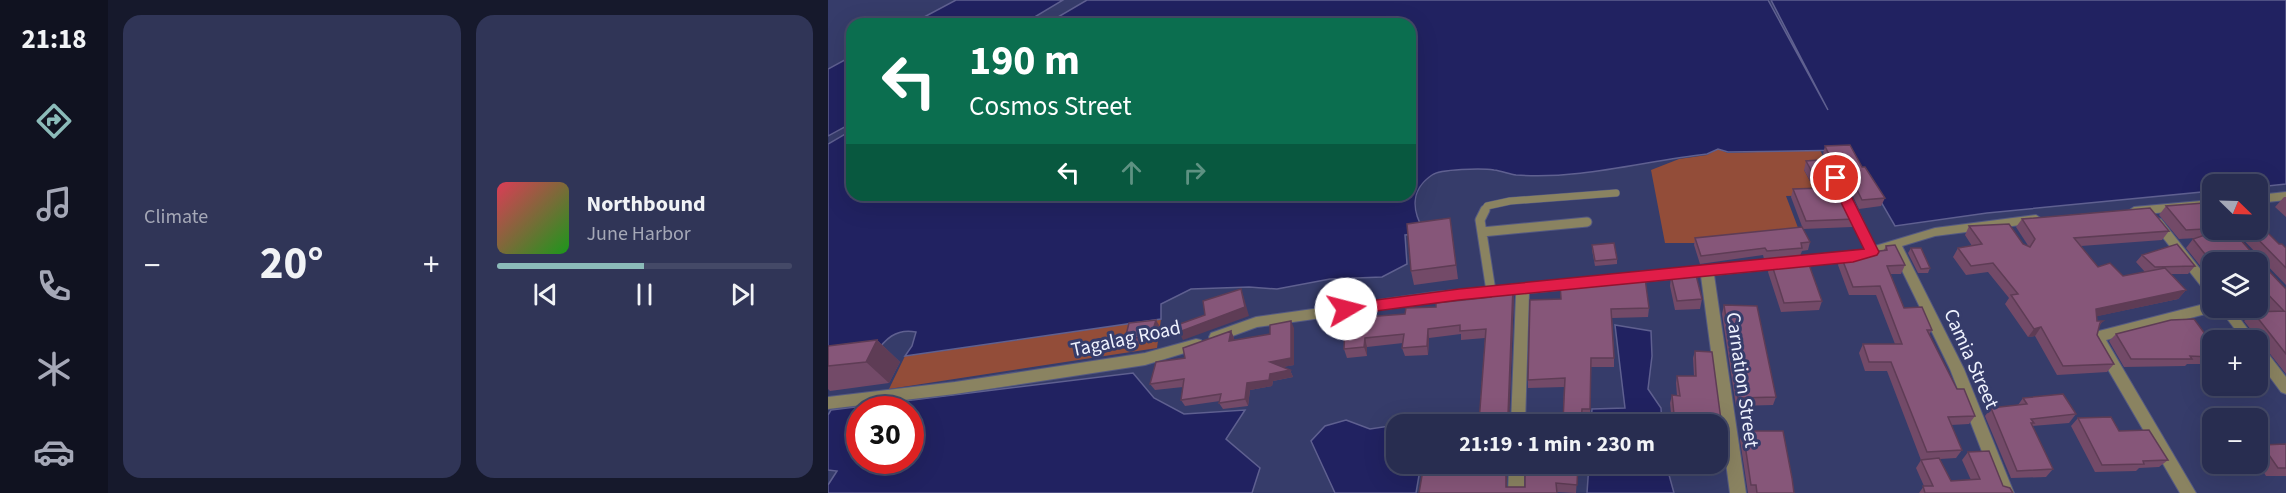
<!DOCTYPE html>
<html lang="en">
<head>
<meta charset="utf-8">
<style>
  :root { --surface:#282d50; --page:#303557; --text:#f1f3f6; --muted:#a5a8b7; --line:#444967; --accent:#8bbbb9 }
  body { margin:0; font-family:"Source Sans 3",sans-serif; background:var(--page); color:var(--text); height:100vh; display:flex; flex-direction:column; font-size:22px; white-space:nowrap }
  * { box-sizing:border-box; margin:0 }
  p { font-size:20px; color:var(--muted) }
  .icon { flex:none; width:33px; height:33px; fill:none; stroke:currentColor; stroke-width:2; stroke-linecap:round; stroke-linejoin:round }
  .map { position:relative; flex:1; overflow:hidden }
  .side { display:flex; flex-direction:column; gap:15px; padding:15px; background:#16192c; width:720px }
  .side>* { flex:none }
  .guide { position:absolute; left:18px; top:18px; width:570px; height:183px; border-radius:18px; box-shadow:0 6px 24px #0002,0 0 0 2px var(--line); background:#0b6e4f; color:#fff; overflow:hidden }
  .needle { width:39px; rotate:113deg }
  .tools { position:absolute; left:1374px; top:174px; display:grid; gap:12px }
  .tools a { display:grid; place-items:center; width:66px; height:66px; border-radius:12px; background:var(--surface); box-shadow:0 6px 24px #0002,0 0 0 2px var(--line); font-size:30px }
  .speed { position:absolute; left:18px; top:396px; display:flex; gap:12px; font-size:30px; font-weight:700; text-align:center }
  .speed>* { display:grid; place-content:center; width:78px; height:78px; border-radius:50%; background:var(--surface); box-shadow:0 6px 24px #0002,0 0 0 2px var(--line); line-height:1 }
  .speed .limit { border:9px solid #d22; background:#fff; color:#111 }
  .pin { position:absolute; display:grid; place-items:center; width:51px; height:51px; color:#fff; margin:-26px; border:3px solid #fff; border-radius:50%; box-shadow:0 2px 6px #0007 }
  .me { position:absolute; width:66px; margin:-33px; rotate:82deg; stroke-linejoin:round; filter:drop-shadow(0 0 4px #0008) }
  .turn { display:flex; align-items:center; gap:21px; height:126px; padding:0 24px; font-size:27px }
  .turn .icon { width:78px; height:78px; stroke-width:2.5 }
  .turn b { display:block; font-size:42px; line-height:51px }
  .lanes { display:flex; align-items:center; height:57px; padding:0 24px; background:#0003; justify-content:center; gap:30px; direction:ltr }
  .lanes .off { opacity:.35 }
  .big { font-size:45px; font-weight:700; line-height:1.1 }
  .side .tile { flex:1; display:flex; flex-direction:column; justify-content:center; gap:9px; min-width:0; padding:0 21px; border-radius:18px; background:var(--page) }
  .song { display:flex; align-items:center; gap:18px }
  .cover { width:72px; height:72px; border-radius:9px; background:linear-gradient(135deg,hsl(350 70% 55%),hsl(120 70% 35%)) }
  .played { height:6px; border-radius:3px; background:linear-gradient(90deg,var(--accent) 50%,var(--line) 50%) }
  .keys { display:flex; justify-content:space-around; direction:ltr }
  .heat { display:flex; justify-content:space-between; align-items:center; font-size:33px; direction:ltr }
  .side .tiles { flex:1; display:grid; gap:15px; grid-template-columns:repeat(2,1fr) }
  .trip { position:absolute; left:558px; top:414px; width:342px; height:60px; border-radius:18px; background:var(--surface); box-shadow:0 6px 24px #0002,0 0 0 2px var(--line); font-weight:700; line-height:60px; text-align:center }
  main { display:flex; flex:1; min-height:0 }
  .tab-bar { display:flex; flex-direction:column; width:108px; justify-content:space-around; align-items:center; background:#101220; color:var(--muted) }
  .tab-bar .icon { width:42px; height:42px }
  .tab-bar .current { color:var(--accent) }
  .tab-bar b { font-size:27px; color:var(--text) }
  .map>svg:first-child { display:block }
  .green { fill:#934d39 }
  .water { fill:#212261; stroke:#5f6090; stroke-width:1.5; fill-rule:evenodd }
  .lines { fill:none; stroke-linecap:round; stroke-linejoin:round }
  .lane-far1-casing { stroke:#545982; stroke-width:8 }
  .lane-casing { stroke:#545982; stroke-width:11 }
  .street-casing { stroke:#545982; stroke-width:2 }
  .lane-far1 { stroke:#8a8361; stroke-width:7 }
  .lane { stroke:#8a8361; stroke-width:9 }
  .street { fill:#8a8361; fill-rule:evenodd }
  .wall { fill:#734a68 }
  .shaded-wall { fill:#5e3c55 }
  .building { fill:#865679; stroke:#5e3c55; stroke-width:1.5 }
  .route { fill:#e11d48; stroke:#92132f; stroke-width:1.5 }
  .labels { text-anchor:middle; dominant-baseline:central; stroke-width:6; stroke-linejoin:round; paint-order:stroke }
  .street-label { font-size:20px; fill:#eff2fe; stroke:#363c6a }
</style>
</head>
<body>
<main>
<nav class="tab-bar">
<b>21:18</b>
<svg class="icon current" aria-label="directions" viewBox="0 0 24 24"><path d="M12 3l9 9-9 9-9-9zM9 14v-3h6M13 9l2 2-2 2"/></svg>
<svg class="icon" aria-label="music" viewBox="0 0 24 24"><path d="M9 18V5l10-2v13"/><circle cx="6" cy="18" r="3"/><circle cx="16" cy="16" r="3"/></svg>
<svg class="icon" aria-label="phone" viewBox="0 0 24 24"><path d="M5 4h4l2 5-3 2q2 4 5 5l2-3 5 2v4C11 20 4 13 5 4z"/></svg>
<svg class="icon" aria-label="climate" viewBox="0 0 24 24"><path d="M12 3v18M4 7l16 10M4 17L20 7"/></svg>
<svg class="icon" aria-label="car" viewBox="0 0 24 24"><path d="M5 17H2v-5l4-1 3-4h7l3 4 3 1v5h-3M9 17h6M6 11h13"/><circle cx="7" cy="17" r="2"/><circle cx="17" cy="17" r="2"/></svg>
</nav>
<section class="side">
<div class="tiles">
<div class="tile"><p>Climate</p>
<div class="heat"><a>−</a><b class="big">20°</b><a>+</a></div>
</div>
<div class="tile">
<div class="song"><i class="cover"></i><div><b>Northbound</b><p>June Harbor</p></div></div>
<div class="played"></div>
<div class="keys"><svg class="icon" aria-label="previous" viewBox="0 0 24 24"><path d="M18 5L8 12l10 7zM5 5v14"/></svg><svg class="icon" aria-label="pause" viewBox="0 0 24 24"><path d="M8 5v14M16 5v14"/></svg><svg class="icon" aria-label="next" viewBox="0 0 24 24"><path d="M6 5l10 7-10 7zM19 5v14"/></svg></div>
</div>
</div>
</section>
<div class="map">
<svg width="1458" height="493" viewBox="0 0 1458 493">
  <rect width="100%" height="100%" fill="#363c6a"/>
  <path class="green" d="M890 149 900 153 992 150 1000 166 976 170 983 183 1004 181 1012 195 958 196 972 233 872 243H837L823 170 851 159 879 155Z
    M333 319 329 348 61 389 77 356Z"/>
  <path class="water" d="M128 0H235L195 24H83Z
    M259 0H940L1000 110 943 0H1458V184L1430 187 1384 184V191L1159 213 1067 226 1023 150 900 152 890 149 879 154C816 161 752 180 688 175 681 174 674 171 666 170 654 168 612 169 604 175 582 190 584 211 596 231H622L577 235 579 264 554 277 502 279 449 289 421 287 363 289 333 304V319L77 356 84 346 88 332C68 328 57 339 46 355L0 358V144L24 130V195H582V24H218Z
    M24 56V123L0 136V69Z
    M787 325 823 331 824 356 820 389 833 408 834 424H763L764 409 797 408Z
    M305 373 326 398 356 414 417 410 398 439 432 468 424 493H0V485L9 471 0 470V415L3 410ZM32 410H82V460H32Z
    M518 420 542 429 568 425V464H593L588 493H507L483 441 497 426Z
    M761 464H838L846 493H759Z"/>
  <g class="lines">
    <defs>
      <path id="lane-far1" d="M656 211 659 206 682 201 788 193"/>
      <path id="lane" d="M657 210 652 220 663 291
        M654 232 759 222"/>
      <path id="street" d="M1008 174 1014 178 1047 246 1107 228 1208 215 1214 219 1208 223 1107 236 1074 246 1136 369 1186 493H1170L1122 369 1064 250 1025 261 886 275 918 493H902L873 276 701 293 697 424H683L688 294 607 302 429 327 388 342 383 341 381 337 383 333 428 317 607 292 1025 253 1037 249 1002 178Z
        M1458 192V200L1430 203V195Z
        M1384 200V208L1306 215 1300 211 1306 207Z
        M1329 218 1333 219 1384 284V297L1380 295 1325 225 1323 222Z
        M1384 302V308H1390L1389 311 1278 340 1368 493H1352L1264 342 1267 332Z
        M1391 308H1404L1428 340H1415Z
        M368 339 373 340 375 344 373 348 317 365 127 394 0 409V397L127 382 317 353Z
        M1430 345 1435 347 1458 377V394L1453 392 1430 361Z
        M681 464H696V493H680Z"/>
    </defs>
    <use href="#lane-far1" class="lane-far1-casing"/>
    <use href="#lane" class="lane-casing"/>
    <use href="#street" class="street-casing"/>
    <use href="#lane-far1" class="lane-far1"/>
    <use href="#lane" class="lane"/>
    <use href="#street" class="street"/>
  </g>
  <path class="wall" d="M997 146 1034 167 1057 198 1053 206 1031 209 1016 177 1007 172 1004 174 1027 219 1024 227 975 229 982 242 980 250 974 251 972 256 936 259 935 255 872 264 866 245 867 238 975 229 963 197 965 189 986 188 976 170 978 161 997 159 995 154Z
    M1456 197H1458V217L1447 207Z
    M1338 206 1426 255H1430L1406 230H1430L1451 244 1458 248V285L1436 262V266L1458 289V374L1416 321 1425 312H1440L1430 301V262H1384V273H1378L1358 248 1365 239 1369 238 1351 239 1331 215Z
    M622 218 630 279 586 285 583 271Z
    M1194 219 1341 231 1334 240 1253 246 1270 267 1295 276 1317 272 1308 262 1314 255 1367 266 1360 274H1342L1358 290 1350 299 1269 316V321H1275L1271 326 1269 335 1286 364 1279 372 1229 375 1207 336 1200 337 1177 304 1181 298 1160 272 1138 275 1125 257 1130 248 1144 246 1137 235 1141 226 1201 247 1188 227Z
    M764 245 789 259V264L767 266 764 250Z
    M1058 246 1077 265 1073 274H1062L1076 308 1104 330 1101 335 1129 389 1147 416 1141 424 1123 425 1134 450 1128 458 1112 459 1123 481 1143 480 1134 460 1140 452 1175 486 1185 493H1091L1096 486 1088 468 1093 460 1059 371H1037L1031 353 1035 344H1067L1048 295H1021L1010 265 1013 256 1056 250Z
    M1083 248 1102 268 1100 273H1090L1080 253Z
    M943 262 994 301 991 310 953 312 940 272Z
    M843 276 874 299 872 309 847 310 842 286Z
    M785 279 821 308 820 317 784 318 786 358V367H763L762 418H754L753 424 651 422 657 338 633 340V334L601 338 600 355 577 356 574 348 575 343 539 347V356L519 358 516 349 538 307 540 317 577 314 608 307 663 297 685 287 686 296 681 416 686 422H735L736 387 700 388V380L732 299 754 285 784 284Z
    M896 305 948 397 945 405 908 406 894 314Z
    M331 325 326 340 301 344 297 339Z
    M466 328V365L454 367 462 370 465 377 445 381 444 386 422 390 420 406 395 409 391 403 392 401 357 406 353 400 355 387 327 390 322 384 357 358 403 331 406 338 405 340 442 334Z
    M1288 334 1380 338 1384 340V364H1359L1357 366 1296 367 1281 341Z
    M49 340 72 362 61 383 2 391 0 389V346Z
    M867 351 896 443 894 450 890 451V424H844L842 403 844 395 849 396 848 383 849 376H866L865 358Z
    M1195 398 1248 414 1241 423 1204 426 1225 469 1218 477 1183 478 1157 416 1163 408 1190 405Z
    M1250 418 1291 431 1340 460 1331 467 1311 468 1308 471 1267 472 1243 426Z
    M915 431 966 493H920L912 440Z
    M1458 444V476H1438L1430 463V448L1434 445Z
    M596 464H679V487H697L750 464 748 493 729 492 591 493Z"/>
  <path class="shaded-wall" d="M1009 164 1007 172 1000 179 1003 171Z
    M685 287 686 296 681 424 680 415Z
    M413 289 416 298 421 316 355 340 351 332 417 307Z
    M1358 290 1350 299 1261 318 1268 309Z
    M538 307 540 316V327L537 317Z
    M328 320 331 325 326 340 323 336Z
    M463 321 466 328V365L445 369 442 362Z
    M1213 327 1207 336 1200 337 1206 329Z
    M600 329 601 338 600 355 599 346Z
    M403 331 406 338 404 348 401 341Z
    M537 338 539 347V356L536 347Z
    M49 340 72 362 61 383 38 362Z
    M462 370 465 377 445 381 444 386 422 390 420 406 417 399 419 383 442 374Z
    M678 464H679L678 493Z"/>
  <path class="building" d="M1022 145 1034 167H1037L1057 198 1034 200 1019 169 1009 164 1003 171 1027 219 978 221 965 189 993 188 978 161 1003 159 997 146Z
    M1376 203 1384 210V230H1404L1426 255 1436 256V266L1458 289V354L1425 312 1456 311 1430 284V262H1384V263L1365 239 1377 235 1376 229 1358 230 1338 206Z
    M1322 208 1341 231 1246 238 1270 267 1282 263 1295 276 1337 268 1358 290 1268 309 1269 321H1275L1272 323 1269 335 1286 364 1235 366 1213 327 1206 329 1183 295 1190 294 1165 263 1143 266 1130 248 1154 244 1141 226 1181 224 1195 244 1202 247 1207 239 1194 219Z
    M622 218 628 265 583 271 579 224Z
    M1430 223 1451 244H1454L1458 248V268L1421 230H1430Z
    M974 227 982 242 973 243 974 248 939 251 937 248 873 256 867 238Z
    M786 243 789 259 767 261 764 245Z
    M1349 244 1367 266 1327 267 1314 255Z
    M1067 245 1077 265 1059 266 1076 308 1094 307 1104 330H1099L1129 389H1136L1147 416 1120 417 1134 450 1099 452 1063 362H1041L1035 344H1074L1052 286 1025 287 1013 256 1059 250 1058 246Z
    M1083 248H1093L1102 268 1093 269Z
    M979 259 994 301 956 303 943 262Z
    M868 275 874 299 849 301 843 276Z
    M817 278 821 308 783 309 786 358H763L762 409H754L753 424H633V422H651L658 329 632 331V325L600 329 599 346 574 348 576 334 537 338 536 347 516 349 518 309 538 307 537 317 577 314 578 308 608 307V303L663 297 662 290 685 287 680 415 685 418V422H735L737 378 700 380 702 300 733 299 732 283 754 281V285L785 284V279Z
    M413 289 417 307 351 332 349 325 377 315 375 301Z
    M896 305 929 306 948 397 910 398Z
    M1366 319 1380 338 1387 339 1388 340H1384V357L1362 356 1364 359H1303L1288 334 1343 320Z
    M328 320 323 336 297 339 301 323Z
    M463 321V358L442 362 462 370 442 374 441 380 419 383 417 399 391 403 393 394 353 400 356 379 322 384 328 362 357 358 355 348 403 331 401 341 442 334V325Z
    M49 340 38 362 0 366V346Z
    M867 351 884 352 896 443 890 444V424H847L844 395 852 396 849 376H868Z
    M1235 394 1248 414 1203 419 1206 423H1203L1225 469 1189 471 1163 408 1199 404 1195 398Z
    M1283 417 1291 431 1321 430 1340 460 1315 461 1316 464 1274 465 1250 418Z
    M915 431H955L964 478 966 493H929L928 485H923Z
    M1458 444V468H1450L1434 445Z
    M1161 451 1175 486 1182 488 1185 493H1097L1095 486H1105L1093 460 1111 458 1123 481 1152 479 1140 452Z
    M596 464H678V487H697V464H750L749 485 728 483 729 493H591Z"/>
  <path class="route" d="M1008 174 1014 178 1051 252 1049 255 1025 262 631 300 518 315 510 309 518 304 631 289 1036 249 1001 178Z"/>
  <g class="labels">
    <g class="street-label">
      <text transform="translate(298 339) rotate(-12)">Tagalag Road</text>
      <text transform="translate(1143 359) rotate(66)">Camia Street</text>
      <text transform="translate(914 380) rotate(82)">Carnation Street</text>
    </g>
  </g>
</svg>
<div class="tools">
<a><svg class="needle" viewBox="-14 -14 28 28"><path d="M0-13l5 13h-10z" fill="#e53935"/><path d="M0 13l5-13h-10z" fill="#a5a8b7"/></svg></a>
<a><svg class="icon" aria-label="layers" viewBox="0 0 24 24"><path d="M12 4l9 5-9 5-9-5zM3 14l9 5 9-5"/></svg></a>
<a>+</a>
<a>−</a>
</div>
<div class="speed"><div class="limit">30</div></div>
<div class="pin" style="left:1008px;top:178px;background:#d93025"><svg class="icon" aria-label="arrive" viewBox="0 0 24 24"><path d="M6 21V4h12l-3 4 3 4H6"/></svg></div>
<svg class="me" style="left:518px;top:309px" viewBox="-20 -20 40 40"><circle r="19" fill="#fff"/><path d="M0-13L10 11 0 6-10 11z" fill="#e11d48"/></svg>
<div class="trip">21:19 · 1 min · 230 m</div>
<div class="guide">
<div class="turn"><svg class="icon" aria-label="left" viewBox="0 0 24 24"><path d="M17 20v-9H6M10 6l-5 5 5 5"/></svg><div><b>190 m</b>Cosmos Street</div></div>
<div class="lanes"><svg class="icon" aria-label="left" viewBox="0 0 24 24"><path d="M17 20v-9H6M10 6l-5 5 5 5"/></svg><svg class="icon off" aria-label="ahead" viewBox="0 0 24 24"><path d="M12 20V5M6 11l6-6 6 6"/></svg><svg class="icon off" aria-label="right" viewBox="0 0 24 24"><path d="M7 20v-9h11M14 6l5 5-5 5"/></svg></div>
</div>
</div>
</main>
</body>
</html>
